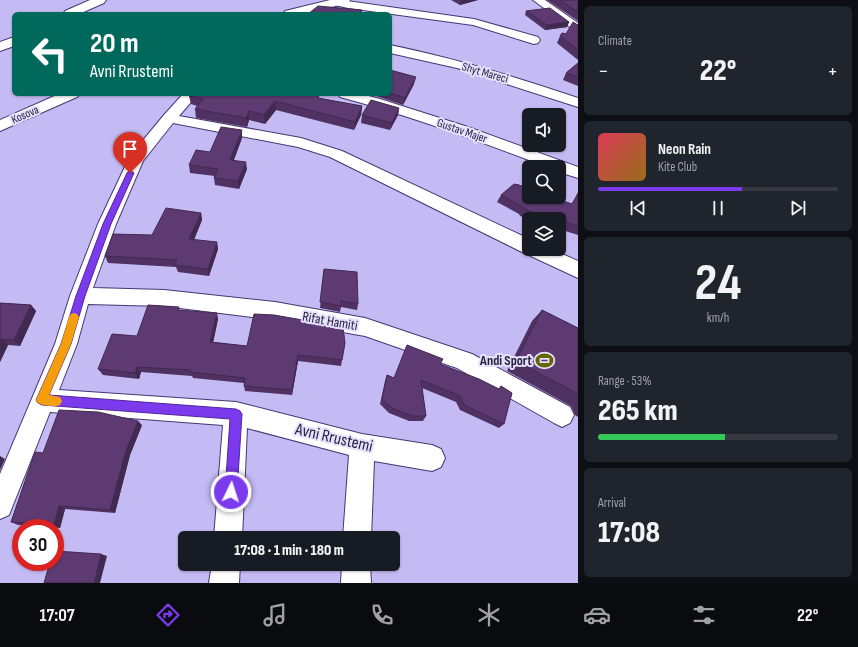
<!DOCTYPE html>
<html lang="en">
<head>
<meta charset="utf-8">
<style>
  :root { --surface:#171b24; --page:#20242c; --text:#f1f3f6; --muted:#9ea1a6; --line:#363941; --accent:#7c3aed }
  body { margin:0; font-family:"Sofia Sans Condensed",sans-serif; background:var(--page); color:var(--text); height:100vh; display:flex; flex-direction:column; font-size:15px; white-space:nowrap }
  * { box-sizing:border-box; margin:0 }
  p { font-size:13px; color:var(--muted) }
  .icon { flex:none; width:22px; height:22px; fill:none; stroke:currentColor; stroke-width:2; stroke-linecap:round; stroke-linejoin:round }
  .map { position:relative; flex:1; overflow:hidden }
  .sheet { display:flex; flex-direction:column; gap:6px; padding:6px; background:#0d0f14; width:280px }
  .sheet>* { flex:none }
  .banner { position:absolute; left:12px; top:12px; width:380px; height:84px; border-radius:6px; box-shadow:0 1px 3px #0004; background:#00695c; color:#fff; overflow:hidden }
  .buttons { position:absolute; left:522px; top:108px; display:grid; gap:8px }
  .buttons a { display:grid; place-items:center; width:44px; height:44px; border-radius:6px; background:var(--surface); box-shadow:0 1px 3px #0004; font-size:20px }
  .speed { position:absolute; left:12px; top:519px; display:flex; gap:8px; font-size:20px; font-weight:700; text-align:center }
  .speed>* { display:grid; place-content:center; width:52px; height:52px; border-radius:50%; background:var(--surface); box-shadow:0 1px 3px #0004; line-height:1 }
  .speed .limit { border:6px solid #d22; background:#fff; color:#111 }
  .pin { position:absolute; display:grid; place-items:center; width:34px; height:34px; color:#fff; margin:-41px -17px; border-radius:50% 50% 50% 0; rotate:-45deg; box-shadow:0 0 4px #0007 }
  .pin .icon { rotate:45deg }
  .me { position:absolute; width:44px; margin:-22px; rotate:4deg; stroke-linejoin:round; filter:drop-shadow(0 0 3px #0008) }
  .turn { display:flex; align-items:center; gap:14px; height:84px; padding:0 12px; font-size:18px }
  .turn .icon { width:52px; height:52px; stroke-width:2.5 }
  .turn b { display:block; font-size:28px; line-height:34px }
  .big { font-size:30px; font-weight:800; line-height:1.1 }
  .sheet .card { flex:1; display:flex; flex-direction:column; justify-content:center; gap:6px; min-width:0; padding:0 14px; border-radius:6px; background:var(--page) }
  .sheet .dial { align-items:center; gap:0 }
  .dial b { font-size:52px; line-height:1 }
  .song { display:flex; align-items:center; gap:12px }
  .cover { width:48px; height:48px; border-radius:6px; background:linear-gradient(135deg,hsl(350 70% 55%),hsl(40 70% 35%)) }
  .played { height:4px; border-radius:2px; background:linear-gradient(90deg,var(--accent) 60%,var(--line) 60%) }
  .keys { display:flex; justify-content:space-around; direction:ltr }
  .heat { display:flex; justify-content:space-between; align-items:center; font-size:22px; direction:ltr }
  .charge { height:6px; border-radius:3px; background:linear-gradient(90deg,#34c759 53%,var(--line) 0) }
  .trip { position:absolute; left:178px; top:531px; width:222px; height:40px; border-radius:6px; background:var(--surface); box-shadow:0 1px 3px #0004; font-weight:800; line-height:40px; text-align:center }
  .tabs { display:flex; height:64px; justify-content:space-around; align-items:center; background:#090b0e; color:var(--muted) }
  .tabs .icon { width:28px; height:28px }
  .tabs .current { color:var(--accent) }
  .tabs b { font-size:18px; color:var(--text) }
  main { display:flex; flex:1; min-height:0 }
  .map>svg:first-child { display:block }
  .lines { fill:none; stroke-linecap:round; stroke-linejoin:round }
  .street-casing { stroke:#453773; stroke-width:2 }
  .secondary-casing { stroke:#453773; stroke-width:2 }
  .street { fill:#fff; fill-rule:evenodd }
  .secondary { fill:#fff; fill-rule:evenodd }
  .wall { fill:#503262 }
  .shaded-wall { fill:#412950 }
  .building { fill:#5d3a72; stroke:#412950 }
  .route { fill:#7c3aed; stroke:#51269a }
  .slow { fill:#f59e0b }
  .labels { text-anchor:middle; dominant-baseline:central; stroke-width:4; stroke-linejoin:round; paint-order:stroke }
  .far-street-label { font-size:12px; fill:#241e39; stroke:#e5e0fe }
  .street-label { font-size:14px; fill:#241e39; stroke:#e5e0fe }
  .poi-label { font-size:14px; font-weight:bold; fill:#241e39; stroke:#e5e0fe; text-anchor:end }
  .near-street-label { font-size:17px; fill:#241e39; stroke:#e5e0fe }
</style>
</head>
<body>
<main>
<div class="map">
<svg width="578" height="583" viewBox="0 0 578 583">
  <rect width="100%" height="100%" fill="#c5bbf4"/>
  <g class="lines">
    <defs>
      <path id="street" d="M331 0H340L474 19 538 37 540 40 538 43 534 44 473 25 348 8 331 4 330 2Z
        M533 0H545L578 23V31L574 30Z
        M390 45C454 58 516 77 578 98V107L457 68 390 53Z
        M183 94H198L179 116 301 138 342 151 529 239V249H551L578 261V278L522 252 330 157 298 147 173 123 143 161 116 224 93 288 164 290 275 302 365 318 472 354 570 407 574 415 570 423 562 427 554 423 457 368 365 336 275 320 164 306 88 304 77 344 59 390 236 402 362 434 432 445 441 449 445 458 441 467 432 471 374 461 371 538H343L349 455 247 428 242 538H214L223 425 50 412 9 515 0 519V474L55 344 70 296 98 224 130 156 164 115Z
        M338 94H361L380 99 468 127 578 167V178L559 172V167H547C479 141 411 116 340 97Z
        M212 564H240L239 583H209Z
        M342 564H370L371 583H341Z"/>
      <path id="secondary" d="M90 0H106L104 3 79 14H63L65 11Z
        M330 0H350L348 3 303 14H283L285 11Z
        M14 37V46L0 51V42Z
        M59 94H80L77 97 0 131V120Z"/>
    </defs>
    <use href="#street" class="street-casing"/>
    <use href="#secondary" class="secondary-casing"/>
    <use href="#street" class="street"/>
    <use href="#secondary" class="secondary"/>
  </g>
  <path class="wall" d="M451 0H478L460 5Z
    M547 0H578V21Z
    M526 11 569 22 567 27 545 30 525 15Z
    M577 25H578V60L557 43 560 36 566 34Z
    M578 63V86L563 80 566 73Z
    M390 70 414 84 403 105 376 96 377 94H390Z
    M189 96 318 98 362 106 361 115 354 130 276 110 265 124 249 120 247 127 196 118 195 109 197 106 191 104Z
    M399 108 398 115 390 130 361 123 362 115Z
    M242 138 234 160 247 169 239 189 215 185 214 178 215 176 190 173 189 165 210 152Z
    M578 192V235L559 229V219H529L520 216 519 214 497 202 501 195 562 203 563 201 572 204Z
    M201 213 202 220 194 240 217 242 218 249 209 276 178 272 176 267 108 263 105 256Z
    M324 269 358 304 357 310 341 307 340 312 320 308Z
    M0 303 31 305 36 311 20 346 8 345 0 362Z
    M180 310 218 319 213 342 247 346 345 343 341 366 298 361 292 395 245 391 244 386V383L193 378 192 376 141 372 139 379 103 375 98 369 137 336Z
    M542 310 578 328V417L575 415 571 406 507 371 532 321Z
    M440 364 499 389 501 386 504 424 499 428 460 410 456 402 422 388 426 416 423 421H409L389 413 380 404 385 381 387 375 394 378Z
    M142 425 130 455 115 513 65 509 60 528 18 525 11 522Z"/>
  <path class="shaded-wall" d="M461 0H478L460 5Z
    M569 22 567 27 545 30 547 25Z
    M416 77 414 84 403 105 405 98Z
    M275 101 276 110 265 124 264 115Z
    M362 106 361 115 354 130 355 122Z
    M399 108 398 115 390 130 392 123Z
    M249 111V120L247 127 246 118Z
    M242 130V138L231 167 230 160Z
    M246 162 247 169 239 189 238 181Z
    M201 213 202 220 191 246 189 239Z
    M217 242 218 249 209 276 208 269Z
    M31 305 36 311 20 346 14 340Z
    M217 313 218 319 212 348 210 342Z
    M2 339 8 345 0 362V343Z
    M298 355V361L292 395V390Z
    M137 367 141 372 139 379 135 373Z
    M138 421 142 425 130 455 115 513 110 510 126 451Z
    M0 456 5 459 0 470Z
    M59 506 65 509 60 528 54 525Z
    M101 554 107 556 100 583H94Z"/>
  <path class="building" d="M560 0H578V12Z
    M318 6 362 10 360 14H308Z
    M550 8 569 22 547 25 526 11Z
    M573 22 578 25V50L560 36 562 33 566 34Z
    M578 63V77L566 73Z
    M390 70 416 77 405 98 390 93Z
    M191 94H309L319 96 318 98 362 106 355 122 275 101 264 115 249 111 246 118 195 109 203 99 189 96Z
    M371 100 399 108 392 123 362 115Z
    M221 127 242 130 230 160 246 162 238 181 214 178 218 169 189 165 196 150 210 152Z
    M514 184 519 185 529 189V197H547L562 204 563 201 572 204 578 194V226L559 220V219H555L524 209 523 207 501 195Z
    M166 208 201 213 189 239 217 242 208 269 175 265 177 260 105 256 113 234 152 235Z
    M324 269 357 272 358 304 341 301V306L320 302Z
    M0 303 31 305 14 340 2 339 0 343Z
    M148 305 179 307 178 310 217 313 210 342 247 346 254 314 274 315 343 327 345 343 342 360 298 355 292 390 244 386 245 378 190 372 191 370 137 367 135 373 98 369 112 334 137 336Z
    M542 310 578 328V394L516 361Z
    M407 345 443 359 440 364 479 379 499 389 501 386 512 393 504 424 464 405 460 396 421 380 426 416H412L392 408 382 399 387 375 394 378Z
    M59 410 98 412 138 421 126 451 110 510 59 506 54 525 11 522 35 452 43 453Z
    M55 551 101 554 94 583H44L50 562H55Z"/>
  <path class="route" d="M130 170 134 173 111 224 85 296 71 344 49 395 236 409 240 411 242 414 237 492 235 496 231 498 227 496 225 492 230 419 42 405 38 403 36 400 61 344 76 296 103 224 127 173Z"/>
  <path class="slow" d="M74 313 77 314 79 317 71 344 49 395 60 397 62 401 60 405C54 407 44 406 38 403L36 400 61 344 69 317 71 314Z"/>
  <defs>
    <symbol id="stadium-bare" viewBox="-9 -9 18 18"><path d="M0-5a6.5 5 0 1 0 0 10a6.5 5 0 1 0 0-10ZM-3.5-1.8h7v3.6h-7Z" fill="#646704" stroke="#e5e0fe" stroke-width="2.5" paint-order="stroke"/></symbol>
  </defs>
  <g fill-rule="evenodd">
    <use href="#stadium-bare" x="532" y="348" width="25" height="25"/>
  </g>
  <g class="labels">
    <g class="far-street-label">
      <text transform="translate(485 73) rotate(16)">Shyt Mareci</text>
      <text transform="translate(25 115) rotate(-24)">Kosova</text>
      <text transform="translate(462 131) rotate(19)">Gustav Majer</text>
    </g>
    <g class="street-label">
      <text transform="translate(330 321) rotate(10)">Rifat Hamiti</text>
    </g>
    <g class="poi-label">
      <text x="532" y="360">Andi Sport</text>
    </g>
    <g class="near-street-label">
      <text transform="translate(334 438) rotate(13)">Avni Rrustemi</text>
    </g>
  </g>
</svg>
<div class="buttons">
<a><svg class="icon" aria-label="sound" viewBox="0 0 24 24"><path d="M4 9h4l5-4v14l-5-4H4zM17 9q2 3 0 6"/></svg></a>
<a><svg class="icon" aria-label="search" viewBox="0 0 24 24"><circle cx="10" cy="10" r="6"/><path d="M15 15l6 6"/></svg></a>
<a><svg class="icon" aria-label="layers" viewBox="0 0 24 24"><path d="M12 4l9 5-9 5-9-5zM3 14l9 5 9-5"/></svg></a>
</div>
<div class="speed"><div class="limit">30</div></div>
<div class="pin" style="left:130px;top:173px;background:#d93025"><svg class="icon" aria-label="arrive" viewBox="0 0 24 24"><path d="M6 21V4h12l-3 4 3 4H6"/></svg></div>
<svg class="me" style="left:231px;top:492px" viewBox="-20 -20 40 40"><circle r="17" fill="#7c3aed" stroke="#fff" stroke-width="3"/><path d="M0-11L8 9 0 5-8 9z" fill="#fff"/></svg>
<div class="trip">17:08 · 1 min · 180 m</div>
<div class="banner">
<div class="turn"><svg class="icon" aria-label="left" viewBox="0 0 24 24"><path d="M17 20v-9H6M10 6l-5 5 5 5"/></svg><div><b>20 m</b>Avni Rrustemi</div></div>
</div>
</div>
<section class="sheet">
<div class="card"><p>Climate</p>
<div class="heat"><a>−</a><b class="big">22°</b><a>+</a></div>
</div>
<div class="card">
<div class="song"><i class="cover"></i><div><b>Neon Rain</b><p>Kite Club</p></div></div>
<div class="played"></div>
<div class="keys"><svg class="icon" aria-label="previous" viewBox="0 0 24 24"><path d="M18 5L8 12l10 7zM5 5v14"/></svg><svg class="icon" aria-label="pause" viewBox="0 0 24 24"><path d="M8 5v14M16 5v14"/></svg><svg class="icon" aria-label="next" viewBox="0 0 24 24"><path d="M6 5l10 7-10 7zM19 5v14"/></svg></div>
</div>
<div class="card dial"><b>24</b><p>km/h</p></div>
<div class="card"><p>Range · 53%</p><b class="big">265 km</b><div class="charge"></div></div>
<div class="card"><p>Arrival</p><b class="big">17:08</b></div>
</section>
</main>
<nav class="tabs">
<b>17:07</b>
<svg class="icon current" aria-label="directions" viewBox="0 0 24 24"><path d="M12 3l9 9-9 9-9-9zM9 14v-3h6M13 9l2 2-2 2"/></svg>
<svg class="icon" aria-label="music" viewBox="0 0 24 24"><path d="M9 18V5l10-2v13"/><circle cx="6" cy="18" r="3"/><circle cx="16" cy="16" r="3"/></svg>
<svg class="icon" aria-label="phone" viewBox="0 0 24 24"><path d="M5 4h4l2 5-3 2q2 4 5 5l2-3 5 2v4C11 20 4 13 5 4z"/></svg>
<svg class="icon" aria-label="climate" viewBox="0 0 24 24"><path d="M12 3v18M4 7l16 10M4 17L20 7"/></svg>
<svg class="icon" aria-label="car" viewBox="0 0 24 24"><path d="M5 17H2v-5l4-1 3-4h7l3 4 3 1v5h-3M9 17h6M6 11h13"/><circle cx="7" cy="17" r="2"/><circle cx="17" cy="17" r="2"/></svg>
<svg class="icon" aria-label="filters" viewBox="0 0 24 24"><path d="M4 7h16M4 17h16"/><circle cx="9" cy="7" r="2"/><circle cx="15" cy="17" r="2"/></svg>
<b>22°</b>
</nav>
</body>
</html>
